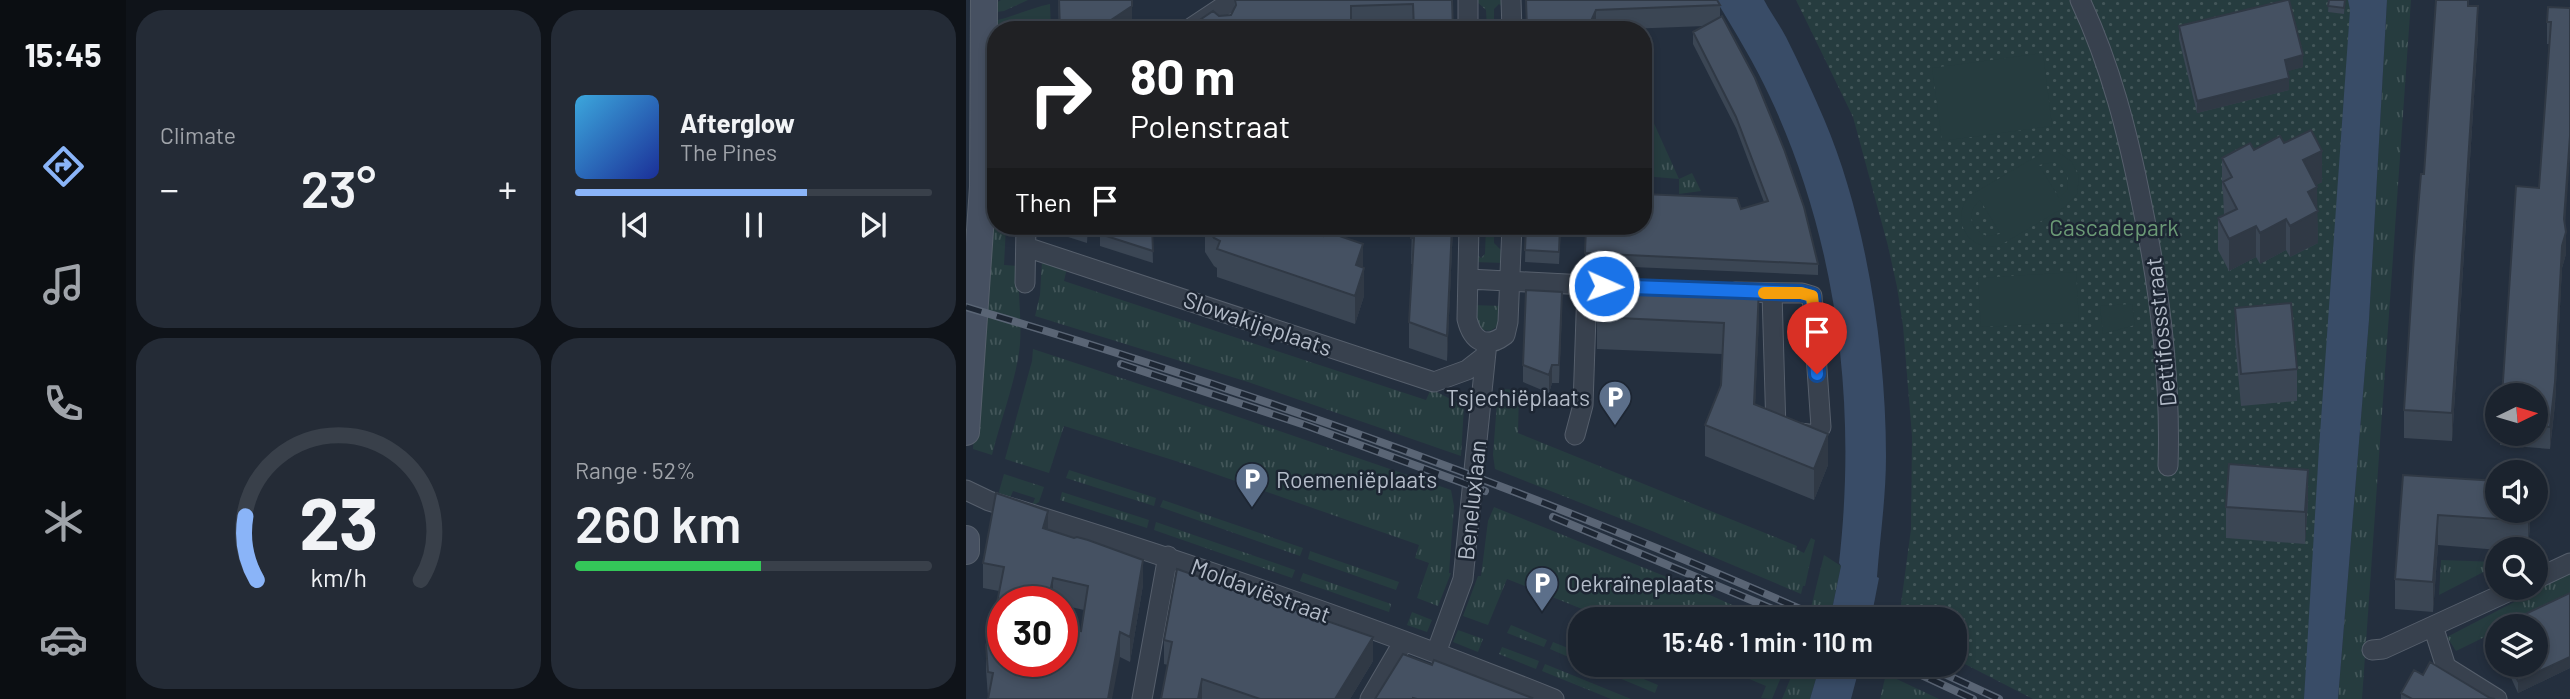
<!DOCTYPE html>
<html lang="en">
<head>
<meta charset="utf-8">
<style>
  :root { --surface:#1b232e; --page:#242b36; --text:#f1f3f6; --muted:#a0a4aa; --line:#39404a; --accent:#8ab4f8 }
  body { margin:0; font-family:Barlow,sans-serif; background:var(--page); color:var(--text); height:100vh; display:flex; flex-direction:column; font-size:26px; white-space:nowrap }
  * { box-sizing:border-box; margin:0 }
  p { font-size:23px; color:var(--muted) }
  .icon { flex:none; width:38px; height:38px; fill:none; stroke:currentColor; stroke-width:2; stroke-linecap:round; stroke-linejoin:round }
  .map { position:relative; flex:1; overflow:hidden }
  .drawer { display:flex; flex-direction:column; gap:10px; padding:10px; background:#0f1319; width:840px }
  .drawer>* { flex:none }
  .hud { position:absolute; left:21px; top:21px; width:665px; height:214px; border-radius:28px; box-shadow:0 4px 10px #0003,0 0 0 2px var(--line); background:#202124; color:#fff; overflow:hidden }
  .needle { width:46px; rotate:85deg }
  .buttons { position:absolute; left:1519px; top:383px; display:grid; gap:14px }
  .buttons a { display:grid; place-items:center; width:63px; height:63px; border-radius:50%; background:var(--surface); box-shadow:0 4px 10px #0003,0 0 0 2px var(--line); font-size:35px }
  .speed { position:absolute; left:21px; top:586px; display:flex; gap:14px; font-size:35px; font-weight:700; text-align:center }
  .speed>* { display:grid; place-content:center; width:91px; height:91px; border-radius:50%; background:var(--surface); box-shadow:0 4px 10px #0003,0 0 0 2px var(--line); line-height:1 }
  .speed .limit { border:10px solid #d22; background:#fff; color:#111 }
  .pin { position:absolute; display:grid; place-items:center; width:60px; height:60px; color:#fff; margin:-72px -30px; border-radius:50% 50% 50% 0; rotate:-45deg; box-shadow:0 0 7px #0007 }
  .pin .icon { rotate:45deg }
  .me { position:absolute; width:77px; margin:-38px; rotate:92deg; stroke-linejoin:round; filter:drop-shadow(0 0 5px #0008) }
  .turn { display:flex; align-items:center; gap:24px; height:147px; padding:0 28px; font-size:32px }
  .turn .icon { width:91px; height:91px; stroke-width:2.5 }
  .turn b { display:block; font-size:49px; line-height:60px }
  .then { display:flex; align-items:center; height:66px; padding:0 28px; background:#0003; gap:14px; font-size:26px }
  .big { font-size:52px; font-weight:600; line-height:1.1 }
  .drawer .tile { flex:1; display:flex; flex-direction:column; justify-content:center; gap:10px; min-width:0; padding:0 24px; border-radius:28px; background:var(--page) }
  .drawer .dial { align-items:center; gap:0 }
  .dial svg { height:182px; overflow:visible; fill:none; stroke:var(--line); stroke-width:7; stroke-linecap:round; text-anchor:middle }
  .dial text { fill:var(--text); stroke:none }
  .song { display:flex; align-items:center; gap:21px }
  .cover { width:84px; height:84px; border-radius:10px; background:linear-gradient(135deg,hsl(200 70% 55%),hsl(230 70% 35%)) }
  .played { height:7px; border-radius:4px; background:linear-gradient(90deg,var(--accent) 65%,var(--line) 65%) }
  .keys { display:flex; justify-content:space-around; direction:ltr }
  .heat { display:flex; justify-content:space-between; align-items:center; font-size:38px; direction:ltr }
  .charge { height:10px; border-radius:5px; background:linear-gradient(90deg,#34c759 52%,var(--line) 0) }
  .drawer .tiles { flex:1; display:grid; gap:10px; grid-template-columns:repeat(2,1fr) }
  .trip { position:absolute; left:602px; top:607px; width:399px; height:70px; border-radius:28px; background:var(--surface); box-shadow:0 4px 10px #0003,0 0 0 2px var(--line); font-weight:600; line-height:70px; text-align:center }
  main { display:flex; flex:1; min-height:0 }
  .tabs { display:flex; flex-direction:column; width:126px; justify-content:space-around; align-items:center; background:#0b0e12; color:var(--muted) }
  .tabs .icon { width:49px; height:49px }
  .tabs .selected { color:var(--accent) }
  .tabs b { font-size:32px; color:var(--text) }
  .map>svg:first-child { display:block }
  .grass { fill:url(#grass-tufts) }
  .park { fill:url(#park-dots) }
  .pitch { fill:#263c3f; fill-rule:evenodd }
  .water { fill:#394c67 }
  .pier { fill:#242f3e }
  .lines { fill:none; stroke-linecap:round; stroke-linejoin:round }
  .street-casing { stroke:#565f6c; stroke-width:21 }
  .secondary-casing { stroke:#565f6c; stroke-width:28 }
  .street { stroke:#38414e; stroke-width:19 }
  .secondary { stroke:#465061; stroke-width:26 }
  .rail-casing { stroke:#5a6575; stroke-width:8 }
  .rail { stroke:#1d2633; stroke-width:5; stroke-dasharray:16; stroke-linecap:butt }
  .wall { fill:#3b4654; fill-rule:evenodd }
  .shaded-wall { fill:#303945 }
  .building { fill:#455162; stroke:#303945; stroke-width:2; fill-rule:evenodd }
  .route-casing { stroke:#114b97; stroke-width:18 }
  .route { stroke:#1a73e8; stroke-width:12 }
  .slow { stroke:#f59e0b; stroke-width:12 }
  .labels { text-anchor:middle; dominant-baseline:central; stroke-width:5; stroke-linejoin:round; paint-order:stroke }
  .park-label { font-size:23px; fill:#6b9a76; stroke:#1d2633 }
  .street-label { font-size:23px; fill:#b4bcc9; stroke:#1d2633 }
  .poi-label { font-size:23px; fill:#b4bcc9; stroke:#1d2633; text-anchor:start }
</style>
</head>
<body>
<main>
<nav class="tabs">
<b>15:45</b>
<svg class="icon selected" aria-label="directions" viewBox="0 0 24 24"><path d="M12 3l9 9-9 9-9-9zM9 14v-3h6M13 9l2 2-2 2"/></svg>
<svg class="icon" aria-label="music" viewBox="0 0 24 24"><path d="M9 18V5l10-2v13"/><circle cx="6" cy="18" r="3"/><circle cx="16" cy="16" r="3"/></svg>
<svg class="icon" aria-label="phone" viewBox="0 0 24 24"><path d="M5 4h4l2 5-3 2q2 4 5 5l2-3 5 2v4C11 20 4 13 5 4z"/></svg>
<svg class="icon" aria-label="climate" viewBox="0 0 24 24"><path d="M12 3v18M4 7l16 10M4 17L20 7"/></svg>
<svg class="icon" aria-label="car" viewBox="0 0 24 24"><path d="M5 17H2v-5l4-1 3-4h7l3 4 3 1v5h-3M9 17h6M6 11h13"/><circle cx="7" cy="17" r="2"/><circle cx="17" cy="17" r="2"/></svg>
</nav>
<section class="drawer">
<div class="tiles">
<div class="tile"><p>Climate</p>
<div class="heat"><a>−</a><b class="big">23°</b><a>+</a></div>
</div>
<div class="tile">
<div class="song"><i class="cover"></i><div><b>Afterglow</b><p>The Pines</p></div></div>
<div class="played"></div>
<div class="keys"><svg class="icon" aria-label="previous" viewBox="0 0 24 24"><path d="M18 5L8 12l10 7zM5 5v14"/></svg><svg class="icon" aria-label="pause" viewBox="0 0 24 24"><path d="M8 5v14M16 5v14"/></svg><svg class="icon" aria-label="next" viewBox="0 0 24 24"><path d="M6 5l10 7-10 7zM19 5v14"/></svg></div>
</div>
<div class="tile dial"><svg viewBox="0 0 100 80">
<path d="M14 69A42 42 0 1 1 86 69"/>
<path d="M14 69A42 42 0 0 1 9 41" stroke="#8ab4f8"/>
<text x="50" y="56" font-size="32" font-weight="700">23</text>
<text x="50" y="72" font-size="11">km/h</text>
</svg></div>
<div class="tile"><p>Range · 52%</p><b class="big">260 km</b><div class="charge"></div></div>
</div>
</section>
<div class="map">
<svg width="1604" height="699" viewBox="0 0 1604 699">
  <defs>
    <pattern id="grass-tufts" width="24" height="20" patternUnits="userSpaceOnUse" patternTransform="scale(1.75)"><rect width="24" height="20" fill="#263c3f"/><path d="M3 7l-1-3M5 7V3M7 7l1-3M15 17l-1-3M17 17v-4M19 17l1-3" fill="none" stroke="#435659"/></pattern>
    <pattern id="park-dots" width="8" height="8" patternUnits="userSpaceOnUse" patternTransform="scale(1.75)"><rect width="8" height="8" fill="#263c3f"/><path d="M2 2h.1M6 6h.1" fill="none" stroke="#435659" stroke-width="1.8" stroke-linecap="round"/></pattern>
  </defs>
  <rect width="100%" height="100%" fill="#242f3e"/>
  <path class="grass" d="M35 0H62L38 11 23 13 28 4Z
    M509 0H540L541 11 533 4 528 9V30H521L520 10Z
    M1421 0H1445L1396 699H1372L1403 320Z
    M84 4 85 30H82L81 19H55V26H41V30H30L22 22C44 19 63 8 84 4Z
    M677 99 713 179 726 173 735 191 713 194V179L677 176Z
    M21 200H30V226H40L38 265 53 266C51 297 58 328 52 359 46 391 34 423 26 455L7 449Z
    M520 226H528V243L540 255 539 263 507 262V251L515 258 519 254Z
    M76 261 101 268 98 281 460 400 465 389 498 406 495 456 282 382 69 316 74 295Z
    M505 305 537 306 532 326 524 331 511 329Z
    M67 349 252 410 485 490 488 506 483 573H485L472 606 451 598 463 563 449 558 453 545 229 467 98 426 83 473 39 459 66 361Z
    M532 389 553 390 552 433 831 546 830 549 838 553 845 538 849 540 839 586H837L835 594 686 531 529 469 527 455Z
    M103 470 190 498 188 506 100 478Z
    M38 474 78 487 73 502 66 506 69 498 47 491 44 498 32 495Z
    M96 492 183 520 181 528 94 500Z
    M197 500 337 548 334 556 194 507Z
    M528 507 728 588 798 619H641L541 579 522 625 497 616 512 576H515L522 521Z
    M190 522 329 570 326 578 188 530Z
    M344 551 433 582 430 590 342 559Z
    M858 555 875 566 864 619 842 620Z
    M1475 560 1531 562V565L1473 595Z
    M337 573 425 604 423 612 334 581Z
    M1604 573V597L1542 626H1531V631L1490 651 1481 637Z
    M446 612 466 620 461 632 441 625Z
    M545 625 581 640 578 647 541 633Z
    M492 630 517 639 512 652 487 642Z
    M587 642 614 653V662L584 649Z
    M536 647 573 661 570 669 533 654Z
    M579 664 665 699H645L576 671Z
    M622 665H644L692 685 689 693Z
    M750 665H820L806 699 795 698 800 686Z
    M830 665H854L844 699H816Z
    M920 674 973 699H914Z"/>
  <path class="park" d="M830 0H1394L1338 699H1067L989 659V620L933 619 945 529 946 436 937 326 931 287 922 246 887 117Z"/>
  <path class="pitch" d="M1077 53 1086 126 976 141 966 68Z
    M1078 152H1092L1106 162 1113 177 1111 194 1099 207 1033 246C1002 252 984 220 1003 196ZM1087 162 1095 166 1102 177 1101 190 1093 198 1073 165ZM1014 200 1034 233V234L1021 236C1003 230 1000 212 1014 200Z
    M1110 272 1113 322 1015 327 1012 278Z
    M1166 304 1169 325 1137 334 1134 306Z"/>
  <path class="water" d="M750 0H798C805 13 813 24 820 37 833 63 846 91 858 119 900 217 920 349 920 456 920 497 914 537 911 577L913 578 905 619H864L875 566 873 563C891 406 872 242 804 97 789 64 769 32 750 0Z
    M1382 0H1421L1403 320 1372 699H1338L1353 448 1384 10Z
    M854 665H894L885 699H844Z"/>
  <path class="pier" d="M863 605 897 619 860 620Z"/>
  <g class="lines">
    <defs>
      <path id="street" d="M502 0V30
        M545 0 546 30
        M1114 0C1145 66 1162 134 1176 205 1194 291 1205 378 1202 466
        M222 30 267 0
        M503 226 501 319C506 340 519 350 539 335L542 322 546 226
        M60 247 468 382 501 370 519 356
        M503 279 659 287
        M59 283 60 226
        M769 292 836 293 846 296 855 427 850 435 810 430 806 293
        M609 435 617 405 621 286
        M0 490 23 501C214 559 403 625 588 699
        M1570 579 1604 563
        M1467 626 1480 667 1531 699
        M1406 650 1417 649 1550 588
        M470 653 497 579 521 342
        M176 699 202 556
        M404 699 438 641"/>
      <path id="secondary" d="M0 432 17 187 18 0
        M0 539V551"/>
    </defs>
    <use href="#street" class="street-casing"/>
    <use href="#secondary" class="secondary-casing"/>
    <use href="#street" class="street"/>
    <use href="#secondary" class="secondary"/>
    <defs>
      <path id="rail" d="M0 307C293 393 580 496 859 620
        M155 364 342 426 519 491
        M587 517 833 620
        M934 665 1007 699
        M959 665 1033 699"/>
    </defs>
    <use href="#rail" class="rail-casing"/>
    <use href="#rail" class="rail"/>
  </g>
  <path class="wall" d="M92 0H166V30H93Z
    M268 0H486L487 30H219L253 16 265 15 268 10Z
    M560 0 754 5V17L852 264V275L619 265 620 226 775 209 798 202 770 128 727 44V32L739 26 635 30H560Z
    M1363 0H1379L1378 14 1362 12Z
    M1503 6 1512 34 1486 441 1438 438V410L1458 174Z
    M1604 8 1599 226 1600 254 1596 268 1589 404 1584 449 1534 445V434H1570V396L1583 44H1581V22Z
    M1213 26 1337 67 1321 71 1323 90 1231 113 1213 39Z
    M1318 143 1356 182 1350 185 1352 243 1324 257 1320 250 1294 264 1290 257 1263 271 1252 250V218L1258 215 1257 192 1256 189V158Z
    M80 226H122L121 243 80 230Z
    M186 226 187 263 134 246V234Z
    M239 226H326L397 267 398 296 389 324 251 277V268L248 266 239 252Z
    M446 226H487L481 361 443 348V322L447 264H445Z
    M560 226H595L593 264 559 262Z
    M1269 308 1331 369V401L1275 406 1269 340Z
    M596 310 593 383H586L583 393 557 382V365Z
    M631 317 793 318 789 404 862 465 848 500 739 456V425L755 385 756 354 631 349Z
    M1437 475 1565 511 1562 550H1533L1472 545 1467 612 1429 609V579Z
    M1342 501 1339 544 1260 538V507Z
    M82 530 177 585 164 662 154 657 22 697 20 670V645L28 629V618L33 591 17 588V563ZM37 602H96V605L118 610 115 631 37 662Z
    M1604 593V668L1552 693 1541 669V665H1570V626H1536V625Z
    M198 640 407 661 384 699H195L202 665 198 664Z
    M1457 675 1524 698 1529 699H1435V693Z"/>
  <path class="shaded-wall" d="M166 6V30H130Z
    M1512 6V34L1486 441V413Z
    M630 10V30H621Z
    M1337 55V67L1319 72V60Z
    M1323 78V90L1231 113V101Z
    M1604 136V158L1598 238 1600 232V254L1596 268 1589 404 1584 449V427Z
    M1356 151V182L1337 192V160Z
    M1351 187 1352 243 1324 257V226L1342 192Z
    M1320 219V250L1294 264V233Z
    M486 226H487L481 361V336Z
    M1290 226V257L1263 271V239Z
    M397 244V272L390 265Z
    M398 268V296L389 324V296Z
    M793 287V318L788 435V404Z
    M596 292V310L593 383V365Z
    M586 365V383L583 393V375Z
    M862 434V465L848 500V469Z
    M1342 470V501L1339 544V512Z
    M82 511V536L77 528Z
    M1563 511H1565L1562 550V521Z
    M1472 515V545L1467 612V582Z
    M177 560V585L164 662V637Z
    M87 578V602H82Z
    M154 632V657L146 699H142Z
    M407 637V661L384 699H369Z
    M1604 657V668L1552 693V681Z
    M236 679V699H232Z"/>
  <path class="building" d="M93 0H166V6L130 30H94Z
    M269 0H486L487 30H448L447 4 385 6V24L343 25V30H219L247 11 253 16 265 15 270 5Z
    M560 0H751L754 5 630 10 621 30H561Z
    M1321 0H1323L1337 55 1319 60 1323 78 1231 101 1213 26Z
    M1363 0H1379L1378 8 1362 6Z
    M1470 0H1502V6H1512L1486 413 1438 410 1448 256 1455 174H1458Z
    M1582 7 1604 8V136L1598 219 1600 232 1596 246 1589 382 1584 427 1570 426V396H1536L1550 186 1573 188 1585 22H1581Z
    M756 16 789 78 818 149 838 207 852 264 619 253 620 226H677V194L771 198 775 209 802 201 770 117 727 32Z
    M1345 130 1356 151 1337 160 1351 187 1342 192 1352 211 1324 226 1320 219 1294 233 1290 226 1263 239 1252 218 1271 209 1257 182 1266 177 1256 158 1284 143 1288 150 1314 136 1318 143Z
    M140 226H186L187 251 134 234Z
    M240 226H326L357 236 359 231 397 244 390 265 398 268 389 296 251 249 254 241 248 238Z
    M446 226H486L481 336 443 322 448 238H445Z
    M560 226H594L593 252 559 250Z
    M632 280 793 287 788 404 862 434 848 469 739 425 755 385 758 323 631 317Z
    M560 290 596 292 593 365H586L583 375 557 365Z
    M1325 303 1331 369 1275 374 1269 308Z
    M1263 464 1342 470 1339 512 1260 507Z
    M1437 475 1531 481V511H1563L1562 521 1472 515 1467 582 1429 579Z
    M30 493 82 511 77 528 108 538 111 537 122 540 177 560 164 637 154 632 142 699H22L27 673 22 672 20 645 34 617 28 618 38 567 17 563ZM87 578 122 586 115 631 96 628V662H37V602H82Z
    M211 569 407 637 369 699H294L236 679 232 699H195L206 642 198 640Z
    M1604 593V657L1552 681 1544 665H1570V626H1537L1536 625Z
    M437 654 466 665 468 660 566 698 565 699H451L447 698V699H409Z
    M1464 662 1524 698 1529 699H1446L1435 693 1448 670 1457 675Z"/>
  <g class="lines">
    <defs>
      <path id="route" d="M638 286 835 293 846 296 851 374"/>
    </defs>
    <use href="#route" class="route-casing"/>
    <use href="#route" class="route"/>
    <path class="slow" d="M798 293H835L846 296 847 305"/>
  </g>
  <defs>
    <symbol id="parking-pin" viewBox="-11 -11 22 30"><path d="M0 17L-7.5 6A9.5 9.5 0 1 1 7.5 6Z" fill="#5c6f8a" stroke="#1d2633"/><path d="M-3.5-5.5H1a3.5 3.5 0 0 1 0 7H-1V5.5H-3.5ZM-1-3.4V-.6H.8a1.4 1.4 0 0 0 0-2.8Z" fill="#fff"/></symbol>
  </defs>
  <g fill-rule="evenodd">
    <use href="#parking-pin" x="630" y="378" width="38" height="52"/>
    <use href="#parking-pin" x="267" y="460" width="38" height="52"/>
    <use href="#parking-pin" x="557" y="564" width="38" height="52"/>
  </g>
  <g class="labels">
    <g class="park-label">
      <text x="1148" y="227">Cascadepark</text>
    </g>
    <g class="street-label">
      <text transform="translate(292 323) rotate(19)">Slowakijeplaats</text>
      <text transform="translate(1194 332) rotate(-96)">Dettifossstraat</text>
      <text transform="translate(505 500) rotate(-84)">Beneluxlaan</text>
      <text transform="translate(295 590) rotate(20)">Moldaviëstraat</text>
    </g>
    <g class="poi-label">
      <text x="624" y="397" text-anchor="end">Tsjechiëplaats</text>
      <text x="310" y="479">Roemeniëplaats</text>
      <text x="600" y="583">Oekraïneplaats</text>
    </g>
  </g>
</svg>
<div class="buttons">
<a><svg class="needle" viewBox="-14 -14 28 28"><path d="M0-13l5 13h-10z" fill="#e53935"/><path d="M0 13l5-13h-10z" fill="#a0a4aa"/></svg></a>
<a><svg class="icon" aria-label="sound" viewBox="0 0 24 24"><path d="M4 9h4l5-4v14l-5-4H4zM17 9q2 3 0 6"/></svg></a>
<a><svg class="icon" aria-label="search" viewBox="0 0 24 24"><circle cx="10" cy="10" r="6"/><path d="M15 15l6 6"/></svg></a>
<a><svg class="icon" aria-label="layers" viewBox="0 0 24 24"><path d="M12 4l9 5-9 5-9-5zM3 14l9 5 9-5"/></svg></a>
</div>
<div class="speed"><div class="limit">30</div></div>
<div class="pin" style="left:851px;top:374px;background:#d93025"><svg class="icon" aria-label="arrive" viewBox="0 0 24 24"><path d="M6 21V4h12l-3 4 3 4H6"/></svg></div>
<svg class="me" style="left:638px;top:286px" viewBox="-20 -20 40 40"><circle r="17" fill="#1a73e8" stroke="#fff" stroke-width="3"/><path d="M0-11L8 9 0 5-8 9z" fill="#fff"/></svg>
<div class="trip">15:46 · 1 min · 110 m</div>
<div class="hud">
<div class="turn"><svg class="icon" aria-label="right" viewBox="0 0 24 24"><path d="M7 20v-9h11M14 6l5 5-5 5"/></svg><div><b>80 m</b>Polenstraat</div></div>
<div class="then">Then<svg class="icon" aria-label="arrive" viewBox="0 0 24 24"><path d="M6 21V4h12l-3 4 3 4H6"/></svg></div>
</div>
</div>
</main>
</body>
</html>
